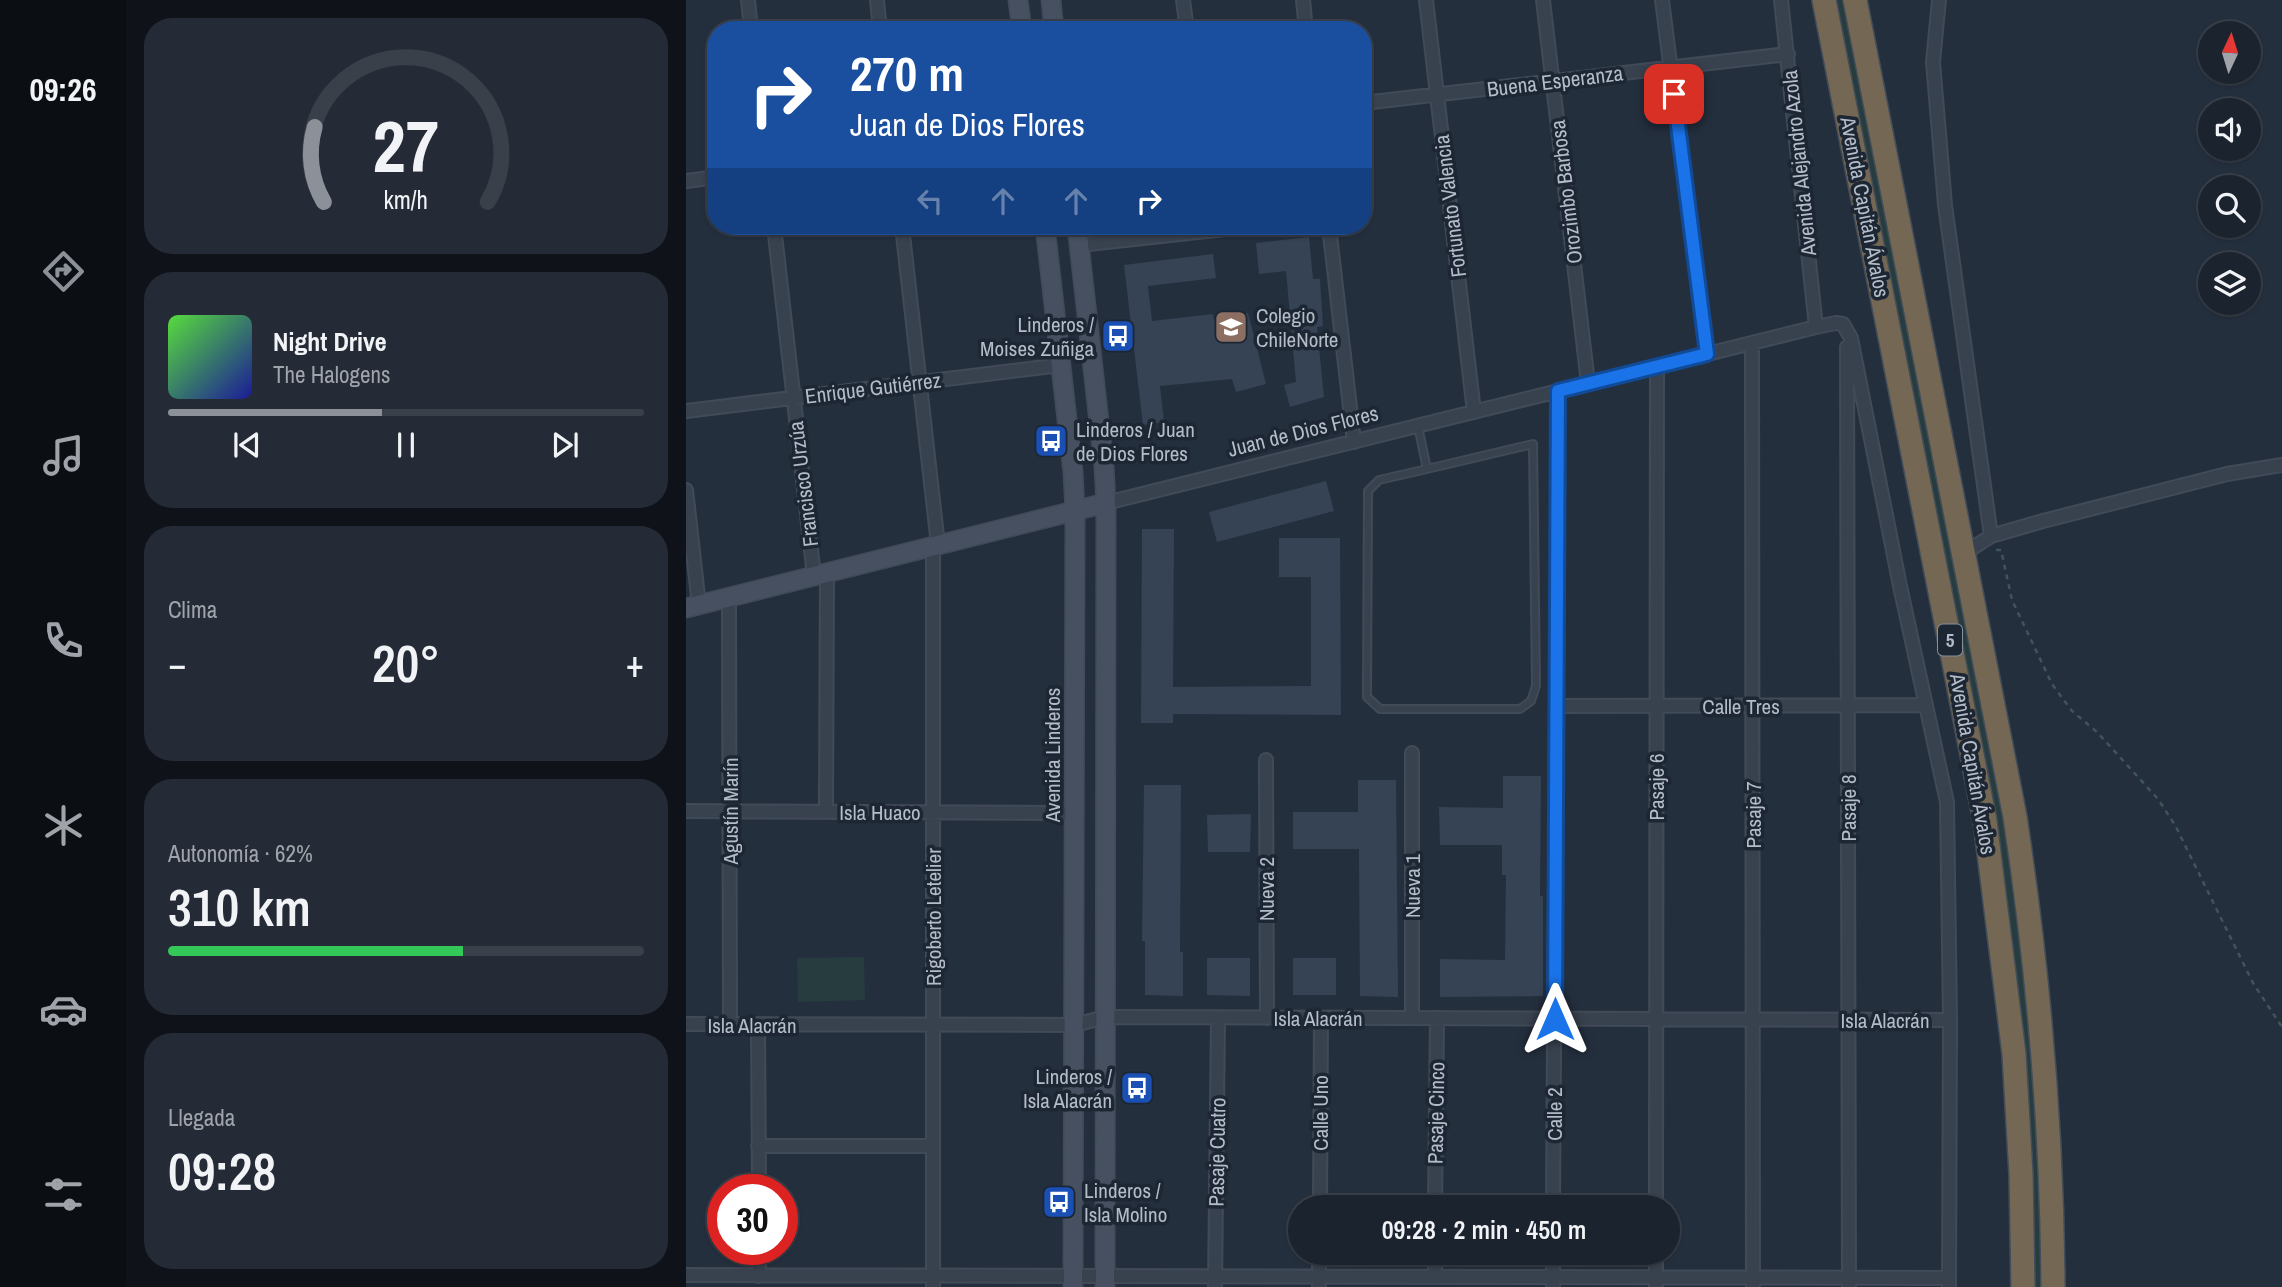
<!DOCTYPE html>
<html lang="es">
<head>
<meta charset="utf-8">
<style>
  :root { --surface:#1b232e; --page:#242b36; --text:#f1f3f6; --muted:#a0a4aa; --line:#39404a; --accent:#8c9099 }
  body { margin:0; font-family:"Archivo Narrow",sans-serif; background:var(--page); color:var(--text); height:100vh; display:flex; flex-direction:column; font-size:26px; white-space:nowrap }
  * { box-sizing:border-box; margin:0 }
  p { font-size:23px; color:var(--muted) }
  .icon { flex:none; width:38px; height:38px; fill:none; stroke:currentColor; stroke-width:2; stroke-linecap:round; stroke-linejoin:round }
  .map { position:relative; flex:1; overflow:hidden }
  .details { display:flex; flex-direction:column; gap:18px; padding:18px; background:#0f1319; width:560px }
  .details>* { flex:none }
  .top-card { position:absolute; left:21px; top:21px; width:665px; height:214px; border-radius:28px; box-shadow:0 2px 5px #0004,0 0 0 2px var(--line); background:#1a4fa0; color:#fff; overflow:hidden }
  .needle { width:46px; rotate:4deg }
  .fabs { position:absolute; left:1512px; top:21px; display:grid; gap:14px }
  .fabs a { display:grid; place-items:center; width:63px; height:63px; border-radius:50%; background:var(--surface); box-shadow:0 2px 5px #0004,0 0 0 2px var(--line); font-size:35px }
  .speed { position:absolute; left:21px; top:1174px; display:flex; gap:14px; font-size:35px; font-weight:700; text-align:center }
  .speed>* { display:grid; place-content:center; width:91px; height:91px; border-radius:50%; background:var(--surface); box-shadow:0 2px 5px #0004,0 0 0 2px var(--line); line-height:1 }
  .speed .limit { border:10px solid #d22; background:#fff; color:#111 }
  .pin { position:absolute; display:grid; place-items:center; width:60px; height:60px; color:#fff; margin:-30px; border-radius:14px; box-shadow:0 4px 10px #0006 }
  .me { position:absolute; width:77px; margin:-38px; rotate:0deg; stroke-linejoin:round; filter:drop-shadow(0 0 5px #0008) }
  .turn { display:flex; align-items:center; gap:24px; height:147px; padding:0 28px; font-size:32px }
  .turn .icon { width:91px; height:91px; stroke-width:2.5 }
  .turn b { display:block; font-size:49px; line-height:60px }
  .lanes { display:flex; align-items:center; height:66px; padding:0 28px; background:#0003; justify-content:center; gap:35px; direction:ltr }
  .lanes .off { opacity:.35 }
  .big { font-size:52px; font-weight:600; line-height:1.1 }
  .details .card { flex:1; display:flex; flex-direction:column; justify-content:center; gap:10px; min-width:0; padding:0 24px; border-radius:28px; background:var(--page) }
  .details .dial { align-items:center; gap:0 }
  .dial svg { height:182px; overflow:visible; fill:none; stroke:var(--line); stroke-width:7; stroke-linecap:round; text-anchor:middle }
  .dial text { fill:var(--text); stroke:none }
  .song { display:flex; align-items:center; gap:21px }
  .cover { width:84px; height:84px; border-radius:10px; background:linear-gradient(135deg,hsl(110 70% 55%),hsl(240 70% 35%)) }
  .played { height:7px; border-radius:4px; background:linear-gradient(90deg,var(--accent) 45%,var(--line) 45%) }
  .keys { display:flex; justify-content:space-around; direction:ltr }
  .heat { display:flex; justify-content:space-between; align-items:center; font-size:38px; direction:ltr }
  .charge { height:10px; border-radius:5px; background:linear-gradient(90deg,#34c759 62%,var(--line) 0) }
  .trip { position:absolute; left:602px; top:1195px; width:392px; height:70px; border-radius:35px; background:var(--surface); box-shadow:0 2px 5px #0004,0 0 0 2px var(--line); font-weight:600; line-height:70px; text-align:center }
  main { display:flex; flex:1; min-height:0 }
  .tabs { display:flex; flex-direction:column; width:126px; justify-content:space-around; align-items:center; background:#0b0e12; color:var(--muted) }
  .tabs .icon { width:49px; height:49px }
  .tabs .active { color:var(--accent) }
  .tabs b { font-size:32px; color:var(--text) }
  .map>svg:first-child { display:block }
  .green { fill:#263c3f }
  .building { fill:#364354 }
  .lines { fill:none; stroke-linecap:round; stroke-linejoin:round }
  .lane-casing { stroke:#414a57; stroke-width:10 }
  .street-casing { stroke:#414a57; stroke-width:16 }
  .secondary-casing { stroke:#414a57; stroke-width:21 }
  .highway-casing { stroke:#434c59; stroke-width:26 }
  .path { stroke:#3f5557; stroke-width:2.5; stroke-dasharray:5 5; stroke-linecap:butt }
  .lane { stroke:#38414e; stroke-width:6 }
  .street { stroke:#38414e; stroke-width:12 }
  .secondary { stroke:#465061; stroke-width:18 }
  .highway { stroke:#746855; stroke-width:23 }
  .route-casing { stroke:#114b97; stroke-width:18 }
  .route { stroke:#1a73e8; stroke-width:12 }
  .labels { text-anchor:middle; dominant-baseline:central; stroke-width:7; stroke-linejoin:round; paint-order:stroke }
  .shield { fill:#1d2633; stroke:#878f9c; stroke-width:2 }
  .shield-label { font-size:19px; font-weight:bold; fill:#b4bcc9 }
  .street-label { font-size:21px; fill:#b4bcc9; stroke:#1d2633 }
  .poi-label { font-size:21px; fill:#b4bcc9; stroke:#1d2633; text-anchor:start }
</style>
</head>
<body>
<main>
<nav class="tabs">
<b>09:26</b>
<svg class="icon active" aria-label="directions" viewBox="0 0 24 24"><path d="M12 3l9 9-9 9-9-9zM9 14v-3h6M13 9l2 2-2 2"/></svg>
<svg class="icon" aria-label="music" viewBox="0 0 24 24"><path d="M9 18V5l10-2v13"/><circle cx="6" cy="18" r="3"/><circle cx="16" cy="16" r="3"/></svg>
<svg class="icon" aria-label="phone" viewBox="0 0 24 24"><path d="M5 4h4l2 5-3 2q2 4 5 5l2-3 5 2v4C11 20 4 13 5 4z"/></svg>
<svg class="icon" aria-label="climate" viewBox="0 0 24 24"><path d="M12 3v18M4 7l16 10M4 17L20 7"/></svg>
<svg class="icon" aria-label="car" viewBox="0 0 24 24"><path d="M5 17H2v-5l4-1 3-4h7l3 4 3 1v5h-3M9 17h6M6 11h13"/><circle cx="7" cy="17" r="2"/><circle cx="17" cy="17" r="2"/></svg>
<svg class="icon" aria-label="filters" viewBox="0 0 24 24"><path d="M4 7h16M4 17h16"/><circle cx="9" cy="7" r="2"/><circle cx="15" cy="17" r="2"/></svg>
</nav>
<section class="details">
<div class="card dial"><svg viewBox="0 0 100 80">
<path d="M14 69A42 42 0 1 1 86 69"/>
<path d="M14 69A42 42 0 0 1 10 36" stroke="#8c9099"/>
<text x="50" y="56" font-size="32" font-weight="700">27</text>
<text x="50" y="72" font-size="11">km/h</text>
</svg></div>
<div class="card">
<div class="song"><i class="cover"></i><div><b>Night Drive</b><p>The Halogens</p></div></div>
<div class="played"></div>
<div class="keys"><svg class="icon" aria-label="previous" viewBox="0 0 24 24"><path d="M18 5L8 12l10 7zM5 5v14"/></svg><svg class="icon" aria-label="pause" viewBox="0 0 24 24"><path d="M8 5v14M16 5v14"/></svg><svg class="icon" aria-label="next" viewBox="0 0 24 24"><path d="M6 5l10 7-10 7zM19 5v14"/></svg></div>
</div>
<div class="card"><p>Clima</p>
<div class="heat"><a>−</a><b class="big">20°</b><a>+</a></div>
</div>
<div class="card"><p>Autonomía · 62%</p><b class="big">310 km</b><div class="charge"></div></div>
<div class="card"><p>Llegada</p><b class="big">09:28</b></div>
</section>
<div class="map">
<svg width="1596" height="1287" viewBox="0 0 1596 1287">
  <rect width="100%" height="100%" fill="#242f3e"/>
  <path class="green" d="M1145 0H1161L1315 782 1350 1043 1359 1287H1343L1338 1096Z
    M178 957 179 1000 112 1002 111 958Z"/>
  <path class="building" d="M623 237 627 279H634L637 326 631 327 638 397 604 407 598 385 610 382 600 271 573 274 570 243Z
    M527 254 530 278 462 286 466 321 527 314 528 321 562 313 580 384 550 392 546 379 474 386 478 422 457 425 438 265Z
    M640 481 648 511 531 542 523 512Z
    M456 529H488L487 687 625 686V577H593V538H654L655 715 487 714V723H455Z
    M817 776H855L854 896H857V996L754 997V959L819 960 820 875H816V845H754L753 807 817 808Z
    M672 780H710L712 997 674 996 673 849H607V812H672Z
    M458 785H495L494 952H497V996L459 995V941H456Z
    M565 814 564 852H522L521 815Z
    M521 958H564V996L521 995Z
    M607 958H650V995H607Z"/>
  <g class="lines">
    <defs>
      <path id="lane" d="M732 426 741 469 693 480 682 491 681 697 694 709H834L845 701 850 686 847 444 741 469"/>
      <path id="street" d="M62 0 65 30
        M191 0 194 30
        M497 0 501 30
        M617 0 620 30
        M740 0 788 412
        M857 0 902 383
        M976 0 1021 354
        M1095 0 1130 327
        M1253 0 1247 62 1259 205 1305 536
        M677 103 1102 54
        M0 181 30 177
        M88 226 128 576
        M216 226 252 545
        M643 226 668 442
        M393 245 567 226
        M1066 343 1067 1287
        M1161 347 1163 1287
        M0 411 375 365
        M0 490 13 605
        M420 503 1130 327 1150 323 1157 324 1165 338 1214 586 1261 802 1264 1020 1263 1287
        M1279 553 1305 536 1357 521 1541 474 1596 465
        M43 598 44 1024
        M870 706 1240 705
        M580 760 581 1018
        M0 811 388 813
        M140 812 141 573
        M726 1018V753
        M0 1024 389 1025 419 1017 1264 1020
        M72 1025 73 1190
        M72 1146H247
        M634 1208 635 1018
        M749 1208 751 1018
        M867 1208 872 391
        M970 1208 971 367
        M73 1250V1276
        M0 1275 1263 1278
        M749 1277V1253
        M247 1287V547
        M529 1287 532 1018
        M633 1287V1253
        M867 1287V1253
        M970 1287V1253"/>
      <path id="secondary" d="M332 0 336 30
        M365 0 368 30
        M359 226 387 472 389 511 387 1287
        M391 226 418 466 420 503 419 1287
        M0 608 420 503"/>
      <path id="highway" d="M1138 0 1299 821 1328 1054 1335 1174 1337 1287
        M1169 0 1329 817C1353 975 1366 1128 1367 1287"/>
    </defs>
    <use href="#lane" class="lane-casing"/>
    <use href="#street" class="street-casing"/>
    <use href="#secondary" class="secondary-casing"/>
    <use href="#highway" class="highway-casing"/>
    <path class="path" d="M1310 550H1315L1326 600 1366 684 1386 711 1411 732 1472 799 1489 825 1567 983 1596 1027"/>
    <use href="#lane" class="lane"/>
    <use href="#street" class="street"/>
    <use href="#secondary" class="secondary"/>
    <use href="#highway" class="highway"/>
  </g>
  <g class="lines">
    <defs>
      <path id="route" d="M869 1019 872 391 1021 354 988 94"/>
    </defs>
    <use href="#route" class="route-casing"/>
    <use href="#route" class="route"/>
  </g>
  <defs>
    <symbol id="school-square" viewBox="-11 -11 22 22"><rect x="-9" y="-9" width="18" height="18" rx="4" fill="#8d6e63" stroke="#1d2633"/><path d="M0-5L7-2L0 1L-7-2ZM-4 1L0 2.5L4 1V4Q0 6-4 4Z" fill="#fff"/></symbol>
    <symbol id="bus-square" viewBox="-11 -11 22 22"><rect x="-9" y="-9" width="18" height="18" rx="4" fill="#1a4fb4" stroke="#1d2633"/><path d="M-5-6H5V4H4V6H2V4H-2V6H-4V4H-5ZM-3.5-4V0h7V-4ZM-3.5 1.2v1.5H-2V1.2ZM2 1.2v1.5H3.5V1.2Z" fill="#fff"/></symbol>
  </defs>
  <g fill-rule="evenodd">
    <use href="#school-square" x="526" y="308" width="38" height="38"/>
    <use href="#bus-square" x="413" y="317" width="38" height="38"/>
    <use href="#bus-square" x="346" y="422" width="38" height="38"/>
    <use href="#bus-square" x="432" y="1069" width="38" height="38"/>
    <use href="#bus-square" x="354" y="1183" width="38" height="38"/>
  </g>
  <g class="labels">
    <rect class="shield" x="1252" y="624.5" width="24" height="31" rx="5"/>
    <g class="shield-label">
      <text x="1264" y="640">5</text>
    </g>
    <g class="street-label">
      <text transform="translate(869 81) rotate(-7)">Buena Esperanza</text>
      <text transform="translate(1113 163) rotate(-96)">Avenida Alejandro Azola</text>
      <text transform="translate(880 192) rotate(-97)">Orozimbo Barbosa</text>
      <text transform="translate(764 206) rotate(-97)">Fortunato Valencia</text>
      <text transform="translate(1179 207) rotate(79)">Avenida Capitán Ávalos</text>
      <text transform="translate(187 388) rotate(-7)">Enrique Gutiérrez</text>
      <text transform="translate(617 431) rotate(-14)">Juan de Dios Flores</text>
      <text transform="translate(117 484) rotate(-97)">Francisco Urzúa</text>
      <text x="1055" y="706">Calle Tres</text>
      <text transform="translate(366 755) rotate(-90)">Avenida Linderos</text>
      <text transform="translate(1287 764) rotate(80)">Avenida Capitán Ávalos</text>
      <text transform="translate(970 787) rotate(-90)">Pasaje 6</text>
      <text transform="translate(1162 808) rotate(-90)">Pasaje 8</text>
      <text transform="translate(44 811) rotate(-90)">Agustín Marín</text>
      <text x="194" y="812">Isla Huaco</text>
      <text transform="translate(1067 815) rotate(-90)">Pasaje 7</text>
      <text transform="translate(726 886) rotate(-90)">Nueva 1</text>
      <text transform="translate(580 889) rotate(-90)">Nueva 2</text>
      <text transform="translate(247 917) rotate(-90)">Rigoberto Letelier</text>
      <text x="632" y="1018">Isla Alacrán</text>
      <text x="1199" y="1020">Isla Alacrán</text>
      <text x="66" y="1025">Isla Alacrán</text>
      <text transform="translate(634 1113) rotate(-90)">Calle Uno</text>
      <text transform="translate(750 1113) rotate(-89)">Pasaje Cinco</text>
      <text transform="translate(868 1114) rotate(-90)">Calle 2</text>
      <text transform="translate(531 1152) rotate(-89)">Pasaje Cuatro</text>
    </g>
    <g class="poi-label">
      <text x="570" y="315">Colegio<tspan x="570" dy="24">ChileNorte</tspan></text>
      <text x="408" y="324" text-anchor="end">Linderos /<tspan x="408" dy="24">Moises Zuñiga</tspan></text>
      <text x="390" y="429">Linderos / Juan<tspan x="390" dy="24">de Dios Flores</tspan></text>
      <text x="426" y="1076" text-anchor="end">Linderos /<tspan x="426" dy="24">Isla Alacrán</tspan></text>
      <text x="398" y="1190">Linderos /<tspan x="398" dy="24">Isla Molino</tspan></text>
    </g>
  </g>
</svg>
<div class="fabs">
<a><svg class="needle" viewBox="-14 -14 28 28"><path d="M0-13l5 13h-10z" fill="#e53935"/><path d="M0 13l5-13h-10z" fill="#a0a4aa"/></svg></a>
<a><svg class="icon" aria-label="sound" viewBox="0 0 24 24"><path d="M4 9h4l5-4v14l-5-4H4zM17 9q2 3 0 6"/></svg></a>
<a><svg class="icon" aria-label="search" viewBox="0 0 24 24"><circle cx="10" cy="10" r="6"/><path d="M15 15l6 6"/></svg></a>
<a><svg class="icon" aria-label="layers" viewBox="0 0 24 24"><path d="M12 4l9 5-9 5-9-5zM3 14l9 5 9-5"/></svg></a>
</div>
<div class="speed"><div class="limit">30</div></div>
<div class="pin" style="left:988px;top:94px;background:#d93025"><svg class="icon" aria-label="arrive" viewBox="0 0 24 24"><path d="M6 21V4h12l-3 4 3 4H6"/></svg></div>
<svg class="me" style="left:869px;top:1019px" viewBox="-20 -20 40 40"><path d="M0-17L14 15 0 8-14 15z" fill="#1a73e8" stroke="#fff" stroke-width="4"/></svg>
<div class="trip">09:28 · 2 min · 450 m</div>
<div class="top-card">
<div class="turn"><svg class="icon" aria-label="right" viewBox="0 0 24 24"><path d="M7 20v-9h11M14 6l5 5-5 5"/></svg><div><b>270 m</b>Juan de Dios Flores</div></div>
<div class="lanes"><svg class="icon off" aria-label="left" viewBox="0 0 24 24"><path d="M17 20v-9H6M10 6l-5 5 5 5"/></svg><svg class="icon off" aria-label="ahead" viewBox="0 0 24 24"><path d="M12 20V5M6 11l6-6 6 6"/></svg><svg class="icon off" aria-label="ahead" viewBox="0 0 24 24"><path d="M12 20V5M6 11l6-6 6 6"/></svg><svg class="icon" aria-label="right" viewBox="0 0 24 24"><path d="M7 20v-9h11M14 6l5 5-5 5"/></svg></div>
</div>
</div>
</main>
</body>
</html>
